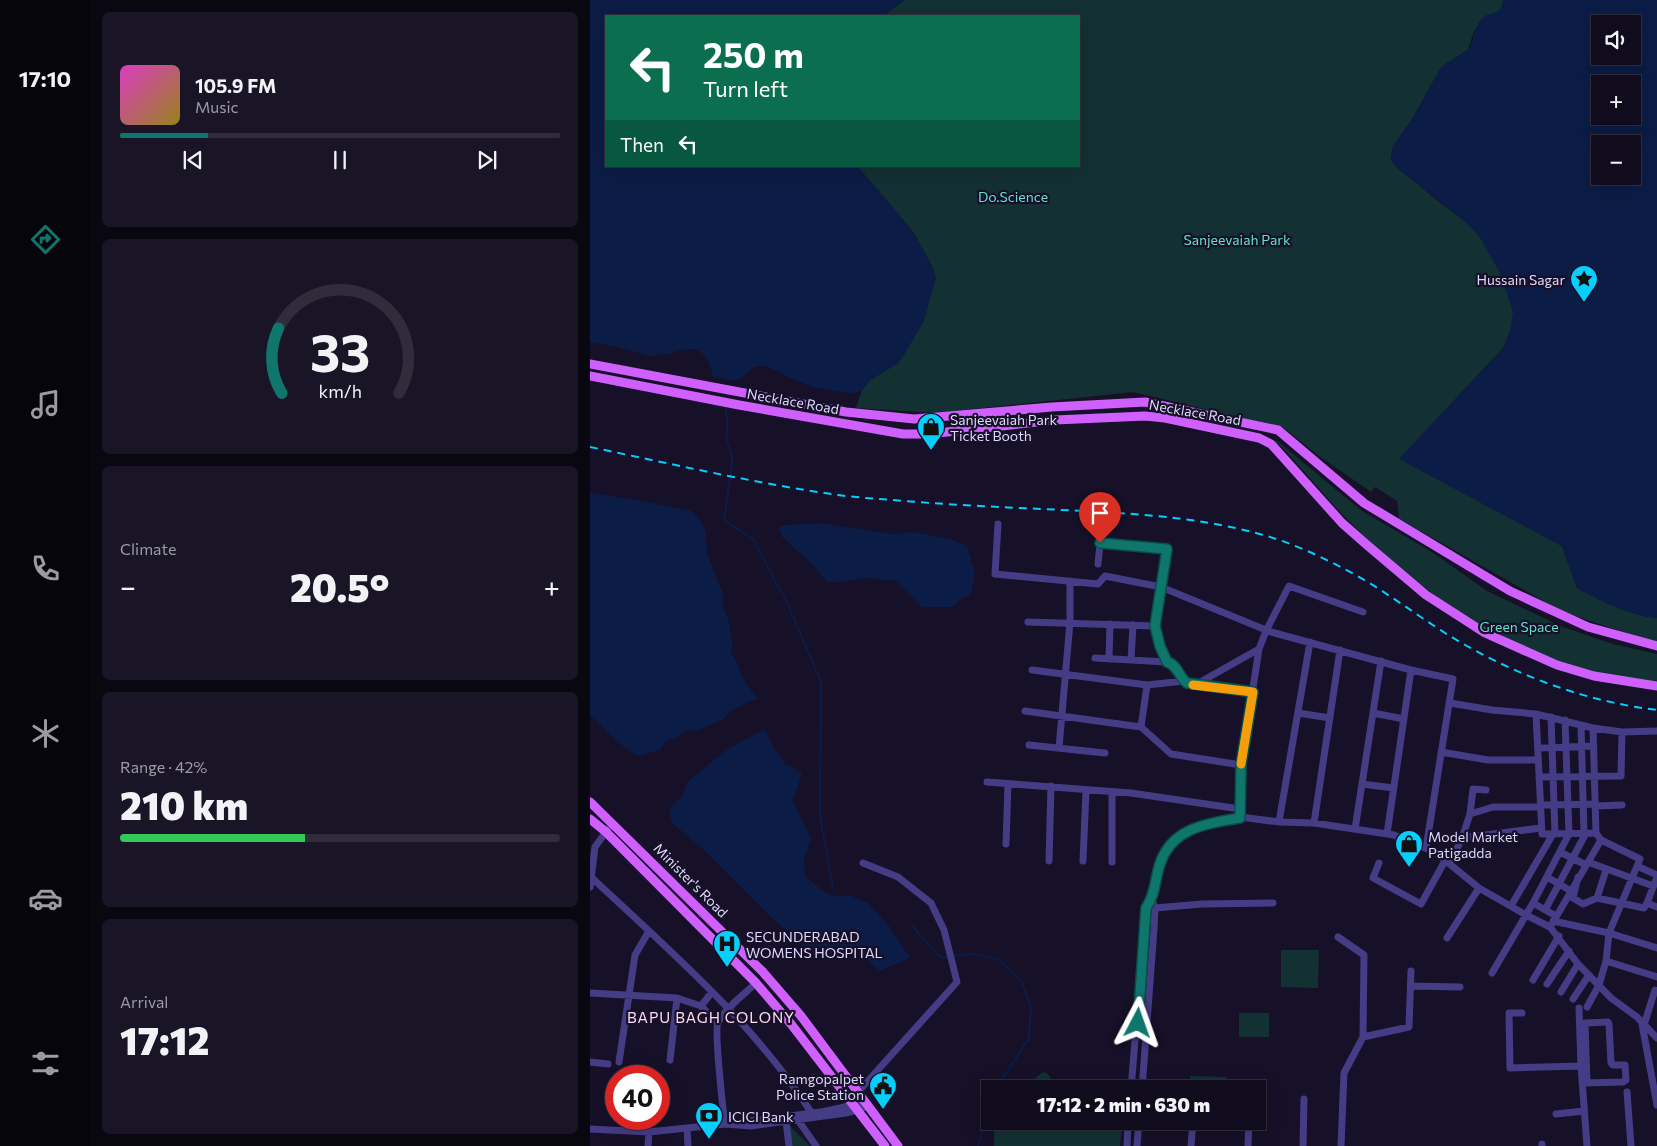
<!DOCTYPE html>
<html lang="en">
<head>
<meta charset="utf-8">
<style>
  :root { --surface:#100c1e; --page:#191527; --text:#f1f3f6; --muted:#9c9ba4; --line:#302c3c; --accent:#0f766e }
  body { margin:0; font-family:Commissioner,sans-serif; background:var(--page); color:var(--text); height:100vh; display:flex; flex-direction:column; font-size:19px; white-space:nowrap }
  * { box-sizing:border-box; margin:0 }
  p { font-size:16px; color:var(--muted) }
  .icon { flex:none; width:28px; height:28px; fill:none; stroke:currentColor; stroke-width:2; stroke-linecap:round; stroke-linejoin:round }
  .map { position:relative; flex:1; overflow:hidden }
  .drawer { display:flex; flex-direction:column; gap:12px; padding:12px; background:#090710; width:500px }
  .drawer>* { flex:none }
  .guide { position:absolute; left:15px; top:15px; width:475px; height:152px; border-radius:0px; box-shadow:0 5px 20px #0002,0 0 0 1px var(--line); background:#0b6e4f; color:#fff; overflow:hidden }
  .controls { position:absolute; left:1001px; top:15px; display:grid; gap:10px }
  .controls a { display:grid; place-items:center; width:50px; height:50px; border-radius:0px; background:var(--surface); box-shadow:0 5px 20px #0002,0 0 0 1px var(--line); font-size:25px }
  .speed { position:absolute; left:15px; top:1065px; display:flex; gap:10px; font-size:25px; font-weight:700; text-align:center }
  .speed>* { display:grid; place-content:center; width:65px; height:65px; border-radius:50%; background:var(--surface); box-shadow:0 5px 20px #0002,0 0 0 1px var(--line); line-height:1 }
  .speed .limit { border:8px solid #d22; background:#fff; color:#111 }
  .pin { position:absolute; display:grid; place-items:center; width:42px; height:42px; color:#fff; margin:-51px -21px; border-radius:50% 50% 50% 0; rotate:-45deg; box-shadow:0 0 5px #0007 }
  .pin .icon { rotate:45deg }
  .me { position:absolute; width:55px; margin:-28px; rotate:4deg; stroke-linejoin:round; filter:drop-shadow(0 0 4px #0008) }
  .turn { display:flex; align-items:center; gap:18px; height:105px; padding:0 15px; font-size:22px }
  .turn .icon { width:65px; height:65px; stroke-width:2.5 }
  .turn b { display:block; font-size:35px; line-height:42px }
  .then { display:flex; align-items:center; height:48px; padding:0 15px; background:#0003; gap:10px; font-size:19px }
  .big { font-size:38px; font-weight:800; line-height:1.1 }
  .drawer .tile { flex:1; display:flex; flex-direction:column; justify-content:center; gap:8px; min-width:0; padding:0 18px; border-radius:8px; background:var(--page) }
  .drawer .dial { align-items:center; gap:0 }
  .dial svg { height:130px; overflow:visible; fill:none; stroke:var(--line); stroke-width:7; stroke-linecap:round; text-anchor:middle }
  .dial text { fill:var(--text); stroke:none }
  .song { display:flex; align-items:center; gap:15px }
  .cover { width:60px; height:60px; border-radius:8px; background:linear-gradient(135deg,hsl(310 70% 55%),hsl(50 70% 35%)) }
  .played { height:5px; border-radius:2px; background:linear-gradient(90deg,var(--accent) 20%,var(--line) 20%) }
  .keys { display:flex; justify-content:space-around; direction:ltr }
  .heat { display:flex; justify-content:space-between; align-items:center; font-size:28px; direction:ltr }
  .charge { height:8px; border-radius:4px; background:linear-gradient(90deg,#34c759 42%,var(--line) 0) }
  .trip { position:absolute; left:391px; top:1080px; width:285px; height:50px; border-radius:0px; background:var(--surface); box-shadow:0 5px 20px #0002,0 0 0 1px var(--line); font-weight:800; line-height:50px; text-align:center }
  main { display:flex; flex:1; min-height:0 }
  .menu { display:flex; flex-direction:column; width:90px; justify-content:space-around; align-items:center; background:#06050c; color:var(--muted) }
  .menu .icon { width:35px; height:35px }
  .menu .selected { color:var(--accent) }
  .menu b { font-size:22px; color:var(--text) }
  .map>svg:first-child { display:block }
  .green { fill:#133032 }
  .water { fill:#0b1c46; fill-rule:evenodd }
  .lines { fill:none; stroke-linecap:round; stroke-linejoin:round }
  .stream { stroke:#0b1c46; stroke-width:2 }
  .minor { stroke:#453c86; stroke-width:7 }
  .major { stroke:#cf60fd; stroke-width:9 }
  .rail { stroke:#06cffc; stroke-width:2; stroke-dasharray:8 6; stroke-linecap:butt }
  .route-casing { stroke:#0a4d48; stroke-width:12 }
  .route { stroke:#0f766e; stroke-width:9 }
  .slow { stroke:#f59e0b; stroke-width:9 }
  .labels { text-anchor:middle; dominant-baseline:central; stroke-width:4.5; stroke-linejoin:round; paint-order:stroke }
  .park-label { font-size:14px; fill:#63dfca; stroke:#161028 }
  .poi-label { font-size:14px; fill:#dfd8fe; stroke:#161028; text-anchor:start }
  .street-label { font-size:14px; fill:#dfd8fe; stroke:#161028 }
  .neighbourhood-label { font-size:15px; letter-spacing:1px; fill:#ffdaee; stroke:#161028 }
</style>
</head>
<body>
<main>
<nav class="menu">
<b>17:10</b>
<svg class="icon selected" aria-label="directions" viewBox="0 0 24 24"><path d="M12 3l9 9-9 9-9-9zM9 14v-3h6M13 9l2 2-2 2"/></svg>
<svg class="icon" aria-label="music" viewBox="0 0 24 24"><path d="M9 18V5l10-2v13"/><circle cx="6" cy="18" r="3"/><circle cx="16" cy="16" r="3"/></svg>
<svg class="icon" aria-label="phone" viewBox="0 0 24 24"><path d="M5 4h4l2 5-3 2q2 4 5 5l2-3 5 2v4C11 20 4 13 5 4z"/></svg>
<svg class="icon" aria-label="climate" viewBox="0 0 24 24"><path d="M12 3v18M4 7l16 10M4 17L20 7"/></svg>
<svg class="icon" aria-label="car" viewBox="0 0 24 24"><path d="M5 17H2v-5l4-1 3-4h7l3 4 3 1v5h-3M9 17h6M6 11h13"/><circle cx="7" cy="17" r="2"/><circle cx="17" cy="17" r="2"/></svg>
<svg class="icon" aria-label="filters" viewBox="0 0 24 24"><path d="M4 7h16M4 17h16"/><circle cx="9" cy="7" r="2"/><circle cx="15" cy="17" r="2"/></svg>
</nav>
<section class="drawer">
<div class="tile">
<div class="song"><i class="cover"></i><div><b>105.9 FM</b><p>Music</p></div></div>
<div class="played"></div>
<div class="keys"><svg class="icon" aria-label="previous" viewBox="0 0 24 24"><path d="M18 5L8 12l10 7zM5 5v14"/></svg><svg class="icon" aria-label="pause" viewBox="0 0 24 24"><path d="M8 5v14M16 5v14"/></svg><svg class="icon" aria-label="next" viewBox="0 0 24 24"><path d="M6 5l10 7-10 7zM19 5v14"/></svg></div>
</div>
<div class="tile dial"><svg viewBox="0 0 100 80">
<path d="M14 69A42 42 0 1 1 86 69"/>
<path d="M14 69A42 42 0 0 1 12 29" stroke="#0f766e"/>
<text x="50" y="56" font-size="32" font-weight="700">33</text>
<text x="50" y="72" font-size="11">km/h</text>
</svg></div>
<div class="tile"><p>Climate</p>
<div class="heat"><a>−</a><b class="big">20.5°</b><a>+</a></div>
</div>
<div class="tile"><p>Range · 42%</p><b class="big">210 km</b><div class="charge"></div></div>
<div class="tile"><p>Arrival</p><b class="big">17:12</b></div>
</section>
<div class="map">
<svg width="1067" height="1146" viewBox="0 0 1067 1146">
  <rect width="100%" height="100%" fill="#161028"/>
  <path class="green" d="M314 0H913L912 8 884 31 878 50 857 63 850 69 823 118 803 146 801 159 807 168C820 177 831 187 843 197 858 209 875 219 888 234 901 251 921 290 923 311 924 324 918 337 913 348L810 459 972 546 987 588C1012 601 1038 615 1067 618V643L973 612 809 519 807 501 785 487 781 492 729 456 694 428 543 392 345 413 266 408 272 390 280 380 308 363 319 346 344 270 324 233 267 166H489V16H293Z
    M686 440 772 511 842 552 897 591 973 627 1023 644 1067 654V682L1005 673 973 664 900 632 853 602 787 549 749 511 694 449 685 442Z
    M691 950H729L728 988 691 987Z
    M649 1013H679V1037H649Z
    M453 1072 458 1074 466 1087 475 1088 517 1085 520 1089H431Z
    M600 1076 636 1077V1089H600Z
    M404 1121H533L530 1146H404Z
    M197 1123 220 1146H200Z"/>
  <path class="water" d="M0 0H314L293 16H16V166H267C293 196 321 224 338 259 341 266 344 270 346 277L334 321 314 355 308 363 280 380 272 390 263 394 226 388 200 378 177 366H166L152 378 143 381 123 376C119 363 119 356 105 349H96L77 354 61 356 27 347 0 342Z
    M913 0H1067V618C1038 615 1012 601 987 588L972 546 809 459 913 348 920 333 923 312 911 275 892 241 887 233 865 213 807 168 801 159 803 146 823 118 850 69 857 63 878 50C885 40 883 26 894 17 904 10 912 16 913 0ZM1010 24H1042V56H1010ZM1010 84H1042V116H1010ZM1010 144H1042V176H1010Z
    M0 492 100 510 109 518 116 532 117 553 133 594V607L137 616 143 642 141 652 147 662 152 677 168 699 154 704 141 711 134 719 106 731 97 730 86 738 76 741 70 750 48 756C30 746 15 730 0 715Z
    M231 523 303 534 323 532 364 540 377 546 385 574 381 594 370 600 362 607H332L306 581 276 578 251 582H237L224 566 192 537 189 528 195 525Z
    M171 731 176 732 182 745 196 765 203 767 212 774 203 800 221 839 214 861 216 878 241 896H262L278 903 299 926 320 958 289 971 274 957 269 949H262L249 955 229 957 216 948 182 918 114 850 82 823 79 811 83 804 93 795 97 783 105 775 138 749Z"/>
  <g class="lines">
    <path class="stream" d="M135 405 138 424 136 437 142 455V465L134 520 163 539 198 605 231 682 230 816 243 889
      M322 926 351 958 358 957
      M362 956 383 954 408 959 432 982 441 1007 439 1038 406 1089
      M388 1146 400 1101"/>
    <path class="minor" d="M408 524 405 574 508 584 515 576 571 587 681 632 821 670 863 679 836 848
      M508 564 510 543 577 549 565 626 570 646 577 662 583 664 594 681
      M438 622 565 626
      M505 658 577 662
      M519 659 520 624
      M541 660 543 625
      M442 670 557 685
      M605 685 663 692
      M860 703 902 710 946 714 1003 728 1032 732 1067 731
      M435 711 551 727 581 754 651 765
      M708 713 740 718
      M783 713 814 719
      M946 714 952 834 1006 833 1011 840 1050 859 1019 933 1016 961 1009 985 997 1007
      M961 717 965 834
      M991 725 994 833
      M551 727 557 685 594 681 605 685 669 649
      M1003 728 1006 833
      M439 745 515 753
      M469 748 480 622V581
      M948 748 1004 746
      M851 752 898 760H948
      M949 777 1031 776 1032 732
      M397 782 541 793 650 809V812
      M772 784 803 788
      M950 805 1005 804
      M1005 806 1032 805
      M650 809 651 765 669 649 676 631 699 586 773 612
      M880 814 883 789 896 790
      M689 822 720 642
      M724 823 750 650
      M765 829 791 661
      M797 834 821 670
      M872 838 951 828
      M416 844 418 784
      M970 852 996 865
      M459 861 461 786
      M493 861 496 790
      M522 862V792
      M998 862 1063 886
      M789 863 783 878 831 904 856 859
      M860 863 872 838 880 814 903 807H950
      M1047 866 1067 875
      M1 877C79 950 163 1022 221 1112
      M957 877 981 891
      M988 877 983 898 993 904 1007 898 1054 908 1057 903 1067 907
      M0 887 5 847 18 829
      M1007 898 1016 870
      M943 903 966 916
      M1057 903 1067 877
      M921 906 963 834
      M565 908 612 904 683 903
      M955 910 996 833
      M963 921 1019 933 1067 948
      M962 924 1011 840
      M748 937 774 955 773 1037 754 1073 751 1146
      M857 938 889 888
      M1016 961 1067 977
      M902 973 943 903 979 834 975 720
      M943 980 969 936
      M957 984 979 951
      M821 986 870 987
      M971 992 988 964
      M0 993 87 998 111 1006 127 1023
      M983 999 999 975
      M111 1006 122 992
      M989 1008 991 1066 997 1146
      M932 1013H919L920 1068 991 1066
      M1052 1024 1067 1105
      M1054 1025 1065 990
      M773 1037 819 1027 821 971
      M80 1060 87 998
      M0 1062 18 1064
      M29 1062 45 955 59 931
      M992 1083 1033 1082 1036 1080 1035 1065H1023L1021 1063 1019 1024 1018 1022 995 1023 997 1083
      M541 1089 556 907 562 899 570 862 575 851 588 836 595 832 650 817 689 822 724 823 804 835 845 852 889 888 936 915 960 927 988 964 1021 998 1047 1017 1067 1038
      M552 1089 564 929 565 908 562 899
      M660 1089 661 1086
      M268 1092 367 982 354 930 341 903 308 877 273 863
      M1037 1092 1041 1146
      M966 1114 994 1111
      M208 1120 226 1146
      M196 1121 199 1146
      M135 1124C133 1110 124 1030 128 1022 137 1007 153 995 166 983
      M152 1124 160 1121C192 1116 245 1114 274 1100
      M97 1128 98 1146
      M0 1129 59 1132 135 1124 161 1126 256 1113 268 1110 278 1106
      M952 1144V1146
      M58 1146 59 1132
      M537 1146 538 1121
      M547 1146 549 1121
      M601 1146 603 1121
      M658 1146 659 1121
      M713 1146 714 1099"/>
    <path class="major" d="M0 364 256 412 324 419 462 407 555 402 688 430 774 503 920 591 998 627 1067 646
      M0 376 149 405 313 434H339L465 420 555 416 575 418 669 438 681 444 752 523 777 545 836 595 895 633 967 665 1004 676 1067 686
      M0 802 172 971 211 1016 308 1146
      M0 819 16 832 166 983 201 1024 295 1146"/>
    <path class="rail" d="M0 447C82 464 164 483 248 495 270 498 292 499 315 501 374 506 434 508 494 511 552 514 609 518 666 533 705 543 743 562 778 582 812 603 843 627 877 646 936 679 1000 702 1067 710"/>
  </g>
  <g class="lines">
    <defs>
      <path id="route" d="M510 543 577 549 565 626 570 646 577 662C587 664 589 677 597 683L663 692 651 765 650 818C615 824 580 828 569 867 565 881 565 895 556 908L548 1023"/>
    </defs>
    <use href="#route" class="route-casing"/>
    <use href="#route" class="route"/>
    <path class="slow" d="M603 685 663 692 651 764"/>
  </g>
  <defs>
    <symbol id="sight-pin" viewBox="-11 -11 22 30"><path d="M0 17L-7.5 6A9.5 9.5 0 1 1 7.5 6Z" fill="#06cffc" stroke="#161028"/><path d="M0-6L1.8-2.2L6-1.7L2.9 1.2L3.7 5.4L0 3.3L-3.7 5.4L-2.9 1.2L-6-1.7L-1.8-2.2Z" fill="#111"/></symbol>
    <symbol id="shop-pin" viewBox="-11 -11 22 30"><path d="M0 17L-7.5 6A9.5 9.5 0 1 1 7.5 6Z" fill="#06cffc" stroke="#161028"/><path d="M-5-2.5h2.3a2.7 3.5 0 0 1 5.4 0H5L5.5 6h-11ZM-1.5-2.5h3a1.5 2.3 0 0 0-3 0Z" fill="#111"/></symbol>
    <symbol id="hospital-pin" viewBox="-11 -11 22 30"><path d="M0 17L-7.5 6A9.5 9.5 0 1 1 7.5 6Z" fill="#06cffc" stroke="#161028"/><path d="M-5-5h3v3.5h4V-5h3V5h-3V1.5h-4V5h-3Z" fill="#111"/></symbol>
    <symbol id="civic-pin" viewBox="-11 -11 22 30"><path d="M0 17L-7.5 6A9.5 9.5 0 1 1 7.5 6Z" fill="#06cffc" stroke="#161028"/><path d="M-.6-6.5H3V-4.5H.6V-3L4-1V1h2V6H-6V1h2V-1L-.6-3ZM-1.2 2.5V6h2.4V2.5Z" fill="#111"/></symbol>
    <symbol id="bank-pin" viewBox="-11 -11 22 30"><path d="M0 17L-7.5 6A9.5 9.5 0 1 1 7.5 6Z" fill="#06cffc" stroke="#161028"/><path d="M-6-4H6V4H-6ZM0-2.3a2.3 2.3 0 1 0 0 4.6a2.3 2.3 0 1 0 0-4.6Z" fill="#111"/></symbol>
  </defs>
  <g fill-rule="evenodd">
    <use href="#sight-pin" x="978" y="263" width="32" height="43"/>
    <use href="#shop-pin" x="325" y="411" width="32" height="43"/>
    <use href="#shop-pin" x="803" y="828" width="32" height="43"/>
    <use href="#hospital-pin" x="121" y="928" width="32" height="43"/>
    <use href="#civic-pin" x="277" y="1070" width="32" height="43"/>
    <use href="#bank-pin" x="103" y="1100" width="32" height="43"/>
  </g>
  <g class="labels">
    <g class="park-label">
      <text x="423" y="196">Do.Science</text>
      <text x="647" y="239">Sanjeevaiah Park</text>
      <text x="929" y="626">Green Space</text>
    </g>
    <g class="poi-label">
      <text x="975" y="279" text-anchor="end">Hussain Sagar</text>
      <text x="360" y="419">Sanjeevaiah Park<tspan x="360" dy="16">Ticket Booth</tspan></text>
      <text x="838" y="836">Model Market<tspan x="838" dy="16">Patigadda</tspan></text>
      <text x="156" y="936">SECUNDERABAD<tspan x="156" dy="16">WOMENS HOSPITAL</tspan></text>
      <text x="274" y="1078" text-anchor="end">Ramgopalpet<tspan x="274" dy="16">Police Station</tspan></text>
      <text x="138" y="1116">ICICI Bank</text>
    </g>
    <g class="street-label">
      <text transform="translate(203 401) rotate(10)">Necklace Road</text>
      <text transform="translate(605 412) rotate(10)">Necklace Road</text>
      <text transform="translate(101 880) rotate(45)">Minister's Road</text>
    </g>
    <g class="neighbourhood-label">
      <text x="121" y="1017">BAPU BAGH COLONY</text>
    </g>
  </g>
</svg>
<div class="controls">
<a><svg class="icon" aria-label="sound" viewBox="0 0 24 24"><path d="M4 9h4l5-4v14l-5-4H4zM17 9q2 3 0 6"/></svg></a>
<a>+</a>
<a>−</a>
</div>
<div class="speed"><div class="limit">40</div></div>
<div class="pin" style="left:510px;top:543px;background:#d93025"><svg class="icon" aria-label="arrive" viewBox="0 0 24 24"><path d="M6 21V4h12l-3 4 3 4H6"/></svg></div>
<svg class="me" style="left:548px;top:1023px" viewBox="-20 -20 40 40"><path d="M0-17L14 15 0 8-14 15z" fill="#0f766e" stroke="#fff" stroke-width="4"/></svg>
<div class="trip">17:12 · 2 min · 630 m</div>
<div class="guide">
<div class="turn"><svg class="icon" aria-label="left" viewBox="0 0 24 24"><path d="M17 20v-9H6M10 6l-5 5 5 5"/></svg><div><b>250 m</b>Turn left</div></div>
<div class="then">Then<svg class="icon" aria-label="left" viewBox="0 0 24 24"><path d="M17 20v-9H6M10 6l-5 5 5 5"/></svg></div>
</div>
</div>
</main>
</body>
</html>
